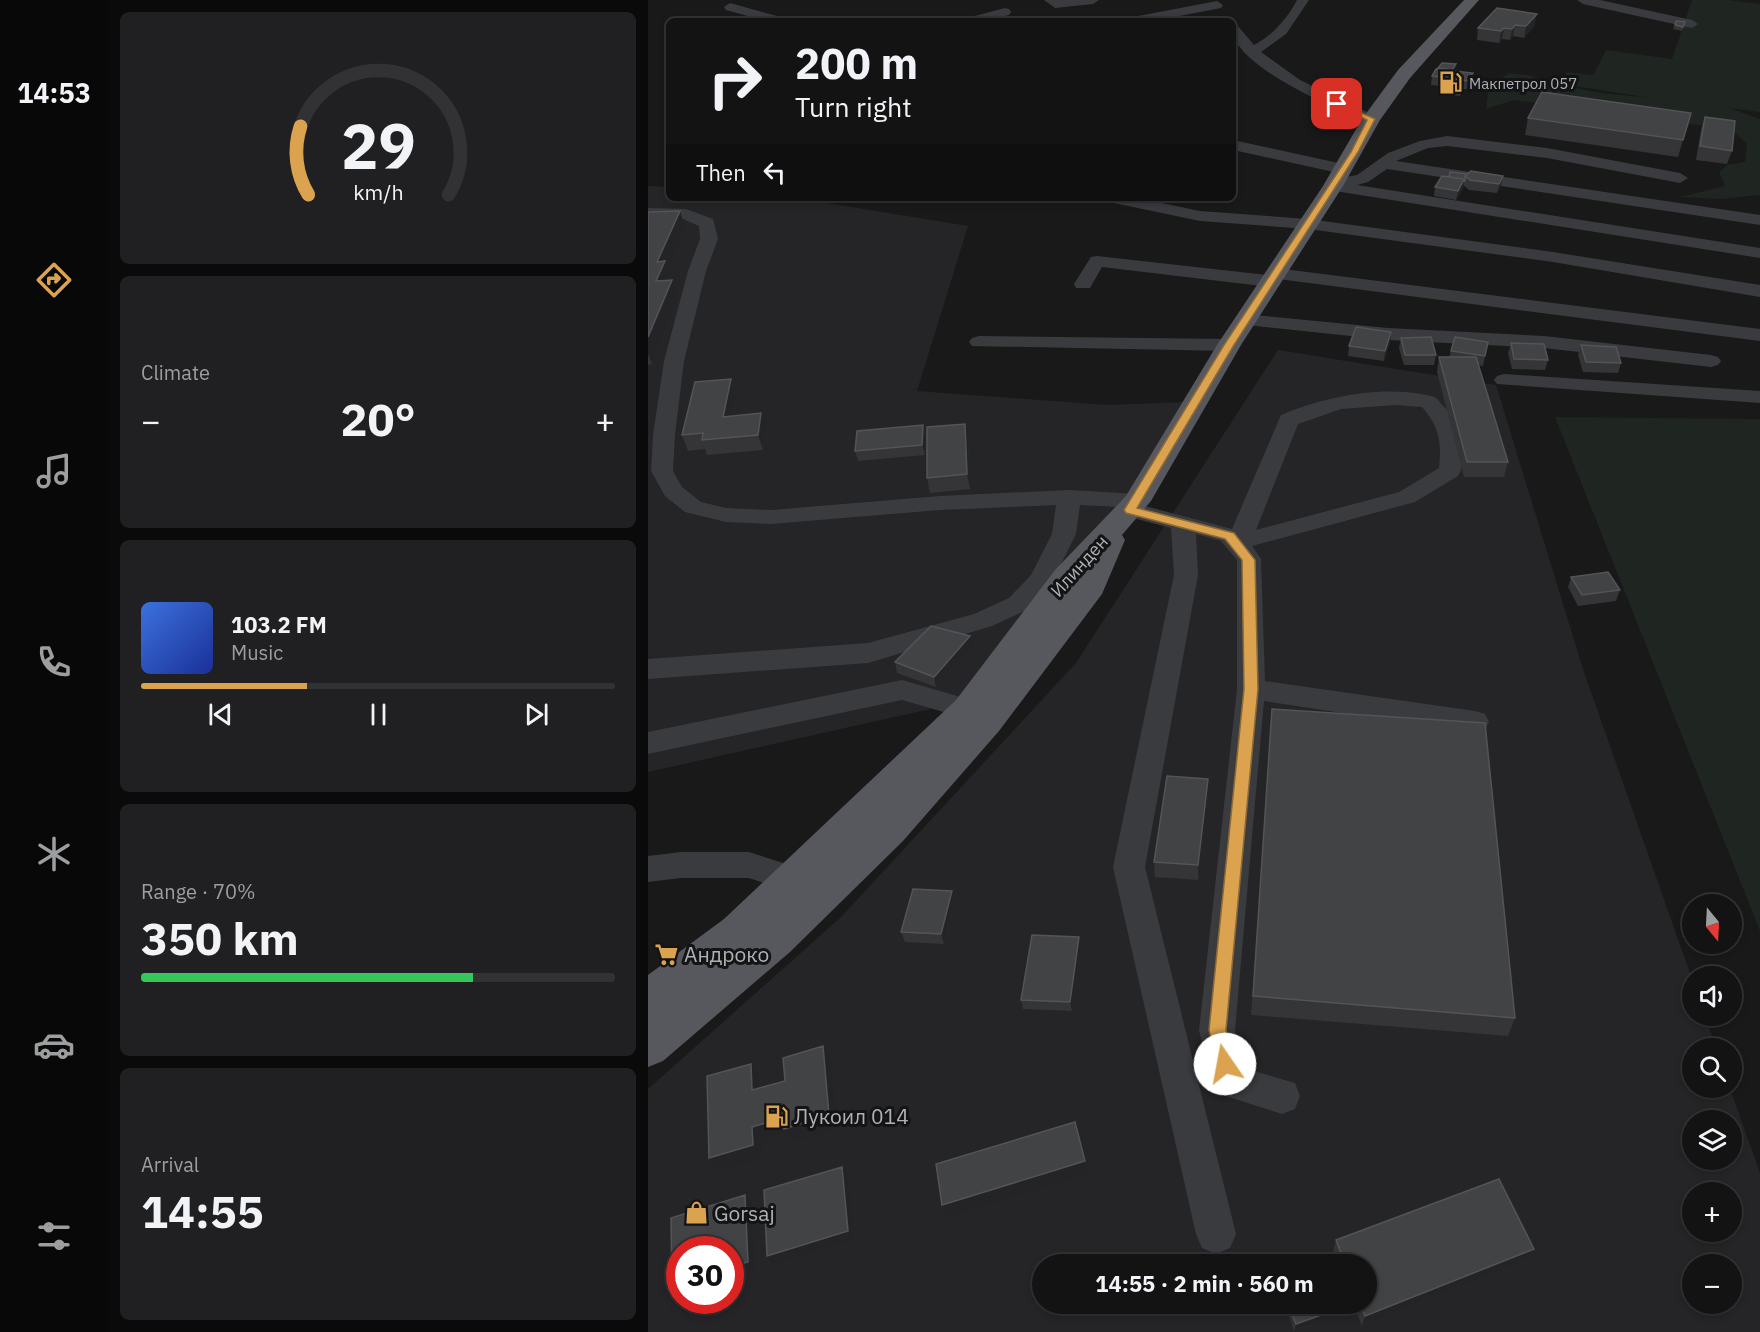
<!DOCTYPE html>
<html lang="en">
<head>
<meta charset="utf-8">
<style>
  :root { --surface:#131314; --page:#202022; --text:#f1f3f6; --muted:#9d9ea0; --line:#323234; --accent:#dba350 }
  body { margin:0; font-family:"IBM Plex Sans",sans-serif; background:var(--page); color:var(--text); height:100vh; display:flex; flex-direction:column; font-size:22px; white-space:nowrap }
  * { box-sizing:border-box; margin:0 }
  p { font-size:20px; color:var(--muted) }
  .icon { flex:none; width:33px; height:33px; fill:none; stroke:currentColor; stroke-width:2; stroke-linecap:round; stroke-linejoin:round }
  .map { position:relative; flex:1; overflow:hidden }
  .panel { display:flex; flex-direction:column; gap:12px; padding:12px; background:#0a0a0b; width:540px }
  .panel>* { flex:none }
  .top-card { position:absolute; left:18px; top:18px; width:570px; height:183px; border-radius:9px; box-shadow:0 3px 9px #0003,0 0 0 2px var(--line); background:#131314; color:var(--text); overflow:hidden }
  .needle { width:39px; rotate:162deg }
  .buttons { position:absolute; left:1034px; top:894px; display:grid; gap:12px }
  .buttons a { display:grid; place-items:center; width:60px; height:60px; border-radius:50%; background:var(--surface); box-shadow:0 3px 9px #0003,0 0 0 2px var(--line); font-size:30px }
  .speed { position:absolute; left:18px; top:1236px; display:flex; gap:12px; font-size:30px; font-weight:700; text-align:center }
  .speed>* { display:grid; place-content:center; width:78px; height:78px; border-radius:50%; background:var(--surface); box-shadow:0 3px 9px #0003,0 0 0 2px var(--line); line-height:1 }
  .speed .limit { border:9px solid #d22; background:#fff; color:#111 }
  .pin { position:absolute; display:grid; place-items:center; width:51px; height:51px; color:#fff; margin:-26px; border-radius:12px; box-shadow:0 3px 9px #0006 }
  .me { position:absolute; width:66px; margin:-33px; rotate:348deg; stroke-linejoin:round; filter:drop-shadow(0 0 4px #0008) }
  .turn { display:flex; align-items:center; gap:21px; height:126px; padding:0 30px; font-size:27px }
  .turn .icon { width:78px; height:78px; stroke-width:2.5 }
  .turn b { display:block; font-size:42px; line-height:51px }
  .then { display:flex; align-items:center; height:57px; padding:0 30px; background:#0003; gap:12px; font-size:22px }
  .big { font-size:45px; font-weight:800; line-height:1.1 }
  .panel .card { flex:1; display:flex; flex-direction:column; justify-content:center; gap:9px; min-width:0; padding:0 21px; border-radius:9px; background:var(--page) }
  .panel .dial { align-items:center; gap:0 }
  .dial svg { height:156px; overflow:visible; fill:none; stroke:var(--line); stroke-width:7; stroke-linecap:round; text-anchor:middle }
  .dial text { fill:var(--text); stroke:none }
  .song { display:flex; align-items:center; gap:18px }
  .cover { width:72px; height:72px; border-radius:9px; background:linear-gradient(135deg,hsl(220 70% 55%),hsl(230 70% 35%)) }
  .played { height:6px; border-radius:3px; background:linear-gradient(90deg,var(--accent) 35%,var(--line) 35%) }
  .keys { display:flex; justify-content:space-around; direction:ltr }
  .heat { display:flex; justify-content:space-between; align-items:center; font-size:33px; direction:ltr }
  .charge { height:9px; border-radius:4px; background:linear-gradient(90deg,#34c759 70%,var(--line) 0) }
  .trip { position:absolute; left:384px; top:1254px; width:345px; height:60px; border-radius:30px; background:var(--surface); box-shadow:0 3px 9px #0003,0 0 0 2px var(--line); font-weight:800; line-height:60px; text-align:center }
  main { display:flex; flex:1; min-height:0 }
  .tab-bar { display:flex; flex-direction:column; width:108px; justify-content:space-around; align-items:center; background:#080808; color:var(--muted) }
  .tab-bar .icon { width:42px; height:42px }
  .tab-bar .current { color:var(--accent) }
  .tab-bar b { font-size:27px; color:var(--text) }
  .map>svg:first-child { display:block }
  .built { fill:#252527; fill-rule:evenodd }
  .green { fill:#1f2520 }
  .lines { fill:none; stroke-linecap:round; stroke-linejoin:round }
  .minor { fill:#3a3b3f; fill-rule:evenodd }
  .major { fill:#56585d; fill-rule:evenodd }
  .wall { fill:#353538 }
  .shaded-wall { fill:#242426 }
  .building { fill:#424345; stroke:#535457; stroke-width:1.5 }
  .route { fill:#dba350; stroke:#8e6a34; stroke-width:1.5 }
  .labels { text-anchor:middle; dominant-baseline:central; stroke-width:6; stroke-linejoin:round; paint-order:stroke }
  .far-poi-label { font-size:15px; fill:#adb1b8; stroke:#141415; text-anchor:start }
  .street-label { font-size:18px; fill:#adb1b8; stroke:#141415 }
  .near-poi-label { font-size:21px; fill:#adb1b8; stroke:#141415; text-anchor:start }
</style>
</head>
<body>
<main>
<nav class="tab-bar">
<b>14:53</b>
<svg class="icon current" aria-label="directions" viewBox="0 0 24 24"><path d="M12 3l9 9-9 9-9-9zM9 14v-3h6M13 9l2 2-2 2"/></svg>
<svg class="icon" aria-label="music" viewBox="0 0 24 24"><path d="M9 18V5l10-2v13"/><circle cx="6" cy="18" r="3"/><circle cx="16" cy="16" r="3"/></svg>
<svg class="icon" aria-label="phone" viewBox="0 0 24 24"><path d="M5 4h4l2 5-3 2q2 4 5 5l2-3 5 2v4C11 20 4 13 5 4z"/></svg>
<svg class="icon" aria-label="climate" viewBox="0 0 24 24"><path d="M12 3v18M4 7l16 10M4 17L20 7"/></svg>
<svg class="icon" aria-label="car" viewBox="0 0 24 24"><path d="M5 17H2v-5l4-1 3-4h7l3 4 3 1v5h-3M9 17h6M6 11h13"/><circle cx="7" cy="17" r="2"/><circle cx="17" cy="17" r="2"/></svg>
<svg class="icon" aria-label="filters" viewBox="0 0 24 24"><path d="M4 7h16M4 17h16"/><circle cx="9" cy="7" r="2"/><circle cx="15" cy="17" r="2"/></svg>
</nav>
<section class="panel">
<div class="card dial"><svg viewBox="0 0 100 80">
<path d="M14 69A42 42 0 1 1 86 69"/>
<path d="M14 69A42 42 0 0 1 10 34" stroke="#dba350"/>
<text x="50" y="56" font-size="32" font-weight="700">29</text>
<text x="50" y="72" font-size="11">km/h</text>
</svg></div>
<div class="card"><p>Climate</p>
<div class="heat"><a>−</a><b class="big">20°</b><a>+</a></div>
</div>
<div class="card">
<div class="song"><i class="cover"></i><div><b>103.2 FM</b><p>Music</p></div></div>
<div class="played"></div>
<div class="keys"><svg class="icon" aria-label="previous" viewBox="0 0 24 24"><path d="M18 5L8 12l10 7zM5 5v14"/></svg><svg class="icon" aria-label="pause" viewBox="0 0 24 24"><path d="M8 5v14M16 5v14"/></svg><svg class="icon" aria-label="next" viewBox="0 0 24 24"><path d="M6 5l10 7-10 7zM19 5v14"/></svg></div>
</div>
<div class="card"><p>Range · 70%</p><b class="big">350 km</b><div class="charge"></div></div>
<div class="card"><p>Arrival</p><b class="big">14:55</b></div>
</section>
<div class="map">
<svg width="1112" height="1332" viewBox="0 0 1112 1332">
  <rect width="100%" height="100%" fill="#19191a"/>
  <path class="built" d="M0 186 21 187V198L154 199 320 226 269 391 459 405 536 402 473 507 318 701 0 772Z
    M630 350 848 385 935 669 1044 979V1016H1057L1068 1048H1044V1088H1082L1112 1173V1332H0V1089L193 917 428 663ZM1044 1120H1083V1160H1044ZM1044 1192H1083V1232H1044ZM32 1250H82V1300H32ZM394 1264H718V1304H394ZM1044 1264H1083V1304H1044Z"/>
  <path class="green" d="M1044 0H1080L1112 4V112L1081 108 1112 119V195L1072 199 1032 197 1077 186 1071 172 1079 165 1097 162 1099 144 1089 134 1079 129 866 100 838 109 841 86 861 73 880 75 912 85 953 93 1003 98 914 84 919 72 945 75 958 50 1024 59Z
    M907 417 1112 419V931Z"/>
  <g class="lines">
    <path class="minor" d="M396 0H451L445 4 407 8Z
      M649 0H661L638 34 613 52 652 80 728 116 730 119 728 122H718C682 106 603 73 586 38 584 34 585 29 585 24L589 25 606 45C625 35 639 19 649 0Z
      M929 0H952L1044 20 1050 24 1044 28 935 4Z
      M569 1 575 5 573 8 505 21H479L485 17Z
      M82 3 136 18 138 21H118L78 10 76 7Z
      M357 8 361 9 363 12 361 15 337 21H317L319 18Z
      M799 136 899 148 1032 173 1040 178 1032 183 899 158 799 146 780 148 748 161 1112 215V225L739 169 720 182 709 185 1112 248V258L693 192 687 190 679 183 681 180 709 175 740 153 772 141Z
      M585 140 695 164 703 169 695 174 585 150Z
      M458 198H490L552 211 660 219 905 252 1112 285V297L905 262 660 229 552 221 466 203Z
      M0 208 38 209 65 219 70 239 58 271 36 361 27 435 25 471 34 487 53 502 78 508 123 510 292 496 421 490 489 494 497 496 501 501 497 506 584 529 633 415C679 396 738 384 787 397 805 415 816 431 814 457 814 464 814 470 810 476L767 502 604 546 613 559 617 681 827 711 837 714 841 722 837 730 827 733 616 701 587 1030 596 1068 647 1083 652 1096 647 1109 634 1114 568 1093 563 1081 551 1030 589 689V560L573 541 548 534 550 575 497 867 588 1234 582 1248 568 1254 554 1248 548 1234 465 867 526 575 523 528 474 515 470 510 472 507 432 505 428 534 402 586 379 610 344 626 220 663 0 679V659L220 643 326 614 361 598 383 575 404 534 408 505 292 510 123 524 78 522 37 512 17 496 3 471 5 435 16 361 40 271 52 239 51 226 35 219 0 218ZM747 405 774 407C791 426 794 442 791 468L751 492 608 530 650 424 693 409Z
      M449 256 619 275 618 273 621 269 627 268 1112 329V341L630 279 631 281 628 285 622 287 454 267 442 288H428L426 284 443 257Z
      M596 314 740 328 896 336 1063 355 1070 357 1073 361 1070 365 1063 367 896 348 740 340 589 324 586 320 589 316Z
      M331 336 581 339 588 341 591 345 588 349 581 351 324 346 321 342 324 338Z
      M856 374 1112 391V403L849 384 846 380 849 376Z
      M254 680 330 702 334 709 330 716 320 719 254 700 0 754V732Z
      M33 852H101L157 870 162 880 157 890 146 893 101 878H33L0 882V856Z"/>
    <path class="major" d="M816 0H831L762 78 732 120 695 186 593 345 503 501 474 535 477 540 454 594 351 731 255 841 142 952 15 1061 0 1067V975L76 919 308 700 407 570 478 496 569 345 675 186 714 119 750 70Z"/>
  </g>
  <path class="wall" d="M849 8 887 25 876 38 865 36 862 40 854 39 851 43 829 40 830 28Z
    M1028 21 1037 22 1034 31 1025 29Z
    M808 64 806 71 823 81 819 89H815L812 96 799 95V90L801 87 783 85 784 76 790 68Z
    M1043 113 1030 157 877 135 880 118Z
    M1057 117 1084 151 1079 164 1048 160 1053 130Z
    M802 172 853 185 849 193 821 190 815 185V188L808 200 786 196 787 187 801 177Z
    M0 212 38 229 20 271 30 299 4 364 0 365Z
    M743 332 742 342 736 361 700 356 701 346Z
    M753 338 788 355 786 365H756L751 348Z
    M840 342 835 366 830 365 860 462 856 477H816L789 372 791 357H801L803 351Z
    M863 343 900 360 897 370 864 369 860 353Z
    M933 345 973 363 970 373 935 372 930 355Z
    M83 379 88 394 84 416 118 428 115 450 59 455 57 449 40 451 34 435Z
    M275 425 277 436V455L210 461 207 451Z
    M320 439 322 489 282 493 279 478Z
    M923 577 972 590 968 601 930 606 920 587Z
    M324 647 288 687 249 673 247 662Z
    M624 709 867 1018 860 1036 603 1015Z
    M560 779V795L550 880 507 877 506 862Z
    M306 901 296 944 257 942 253 932Z
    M431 937 433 947 424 1011 375 1009 373 1000Z
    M688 1240 886 1249 880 1260 714 1326 707 1308 706 1309 646 1331 637 1304H718V1264H659L686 1255 685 1252Z"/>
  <path class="shaded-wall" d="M889 14 887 25 876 38 878 26Z
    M867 25 865 36 862 40 864 29Z
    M856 28 854 39 851 43 853 31Z
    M825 73 823 81 819 89 820 81Z
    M855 176 853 185 849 193 851 184Z
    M816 179 815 188 808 200 810 191Z
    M32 211 38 229 20 271 23 280 8 281 9 262Z
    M24 280 30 299 4 364 0 353V337Z
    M743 332 742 342 736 361 737 351Z
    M83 379 88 394 81 432 75 417Z
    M113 413 118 428 115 450 110 435Z
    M317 424 320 439 322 489 319 474Z
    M275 425 277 436V455L274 445Z
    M322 636 324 647 288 687 286 677Z
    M560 779V795L550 880V865Z
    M304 891 306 901 296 944 293 934Z
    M431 937 433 947 424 1011 422 1002Z
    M175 1046 182 1060 189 1128 144 1141 138 1132 113 1140 114 1158 70 1170 61 1158 104 1127Z
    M103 1064 111 1077 113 1103 104 1090Z
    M437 1161 439 1173 300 1217 294 1205Z
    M194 1167 199 1176 205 1239 125 1263 119 1256Z
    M97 1195 103 1203 106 1269 82 1277V1267Z
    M886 1249 880 1260 714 1326 717 1316Z
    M32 1284 31 1293 24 1286Z
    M704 1304H708L706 1309 646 1331 648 1324Z"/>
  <path class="building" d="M849 8 889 14 878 26 867 25 864 29 856 28 853 31 830 28Z
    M1028 21 1037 22 1035 27 1027 25Z
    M794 63 808 64 804 70 790 68Z
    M788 69 825 73 820 81 784 76Z
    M802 86 815 87 813 92 799 90Z
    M894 92 1043 113 1035 140 880 118Z
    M1057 117 1087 121 1084 151 1052 146Z
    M823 171 855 176 851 184 822 180 817 176Z
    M802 172 819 174 817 176V181H815L816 179 801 177Z
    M794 176 816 179 810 191 787 187Z
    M32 211 9 262 17 261 8 281 24 280 0 337V212Z
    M708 327 743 332 737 351 701 346Z
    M783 337 788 355H757L753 338Z
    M807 337 840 342 837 356 803 351Z
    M863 343 896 344 900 360 866 359Z
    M933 345 968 347 973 363 938 362Z
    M791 357H828L860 462H819Z
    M83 379 75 417 113 413 110 435 54 440 55 433 34 435 47 382Z
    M317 424 319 474 279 478V427Z
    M275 425 274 445 207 451 209 431Z
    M960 572 972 590 934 595 923 577Z
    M283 626 322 636 286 677 247 662Z
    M624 709 837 723 867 1018 605 996Z
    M519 776 560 779 550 865 506 862Z
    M265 889 304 891 293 934 253 932Z
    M384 935 431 937 422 1002 373 1000Z
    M175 1046 181 1115 136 1129 135 1118 104 1127 105 1145 61 1158 59 1076 103 1064 104 1090 137 1081 135 1058Z
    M427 1122 437 1161 294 1205 288 1164Z
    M194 1167 200 1231 119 1256 116 1190Z
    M851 1179 886 1249 717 1316 712 1304H718V1264H697L688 1240Z
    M97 1195 100 1262 82 1267V1250H32V1284L24 1286 23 1218Z
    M690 1253 695 1264H659Z
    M640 1304H704L648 1324Z"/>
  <path class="route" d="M686 102H691L727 119 710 152 586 345 489 508 586 533 607 560 610 689 578 1030 586 1064 583 1070 577 1073 570 1070 561 1030 596 689 594 560 577 539 478 513 476 510 576 345 703 152 719 120 686 105Z"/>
  <defs>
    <symbol id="fuel-bare" viewBox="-9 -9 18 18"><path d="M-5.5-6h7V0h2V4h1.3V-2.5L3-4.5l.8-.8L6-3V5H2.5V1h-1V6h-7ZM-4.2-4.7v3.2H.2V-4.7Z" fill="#dba350" stroke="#141415" stroke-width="2.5" paint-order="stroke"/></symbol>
    <symbol id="supermarket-bare" viewBox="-9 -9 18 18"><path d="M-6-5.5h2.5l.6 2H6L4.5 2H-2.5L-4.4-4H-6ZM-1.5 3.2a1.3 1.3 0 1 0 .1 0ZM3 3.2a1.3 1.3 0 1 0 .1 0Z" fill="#dba350" stroke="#141415" stroke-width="2.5" paint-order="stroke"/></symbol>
    <symbol id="shop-bare" viewBox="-9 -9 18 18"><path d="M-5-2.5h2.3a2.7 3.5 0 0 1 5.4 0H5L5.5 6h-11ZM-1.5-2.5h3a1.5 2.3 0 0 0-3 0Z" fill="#dba350" stroke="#141415" stroke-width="2.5" paint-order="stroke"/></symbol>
  </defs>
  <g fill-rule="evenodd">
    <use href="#fuel-bare" x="786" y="66" width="33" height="33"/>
    <use href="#supermarket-bare" x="2" y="938" width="33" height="33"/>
    <use href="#fuel-bare" x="112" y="1100" width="33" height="33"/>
    <use href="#shop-bare" x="32" y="1196" width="33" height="33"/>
  </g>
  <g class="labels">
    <g class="far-poi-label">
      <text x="821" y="83">Макпетрол 057</text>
    </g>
    <g class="street-label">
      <text transform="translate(431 566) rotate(-48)">Илинден</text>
    </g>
    <g class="near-poi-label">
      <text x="36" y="954">Андроко</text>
      <text x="146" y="1116">Лукоил 014</text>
      <text x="66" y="1213">Gorsaj</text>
    </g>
  </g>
</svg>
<div class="buttons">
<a><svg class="needle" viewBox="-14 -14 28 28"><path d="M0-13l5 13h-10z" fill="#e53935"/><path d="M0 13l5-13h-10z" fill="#9d9ea0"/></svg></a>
<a><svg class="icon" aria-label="sound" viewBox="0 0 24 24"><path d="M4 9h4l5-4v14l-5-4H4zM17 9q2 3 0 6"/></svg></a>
<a><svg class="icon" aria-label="search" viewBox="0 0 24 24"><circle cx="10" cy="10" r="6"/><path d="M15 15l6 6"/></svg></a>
<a><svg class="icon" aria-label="layers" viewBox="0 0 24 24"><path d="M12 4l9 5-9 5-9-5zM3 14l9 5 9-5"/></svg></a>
<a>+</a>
<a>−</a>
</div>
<div class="speed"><div class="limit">30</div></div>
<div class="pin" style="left:689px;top:104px;background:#d93025"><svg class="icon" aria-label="arrive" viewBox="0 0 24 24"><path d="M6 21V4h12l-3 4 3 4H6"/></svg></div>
<svg class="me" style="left:577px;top:1064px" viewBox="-20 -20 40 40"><circle r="19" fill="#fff"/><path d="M0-13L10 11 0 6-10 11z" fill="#dba350"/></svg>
<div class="trip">14:55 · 2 min · 560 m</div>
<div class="top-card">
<div class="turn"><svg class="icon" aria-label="right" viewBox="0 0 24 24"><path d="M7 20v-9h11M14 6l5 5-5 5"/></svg><div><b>200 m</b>Turn right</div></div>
<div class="then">Then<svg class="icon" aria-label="left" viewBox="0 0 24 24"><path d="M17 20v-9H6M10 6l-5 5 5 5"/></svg></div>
</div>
</div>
</main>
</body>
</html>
